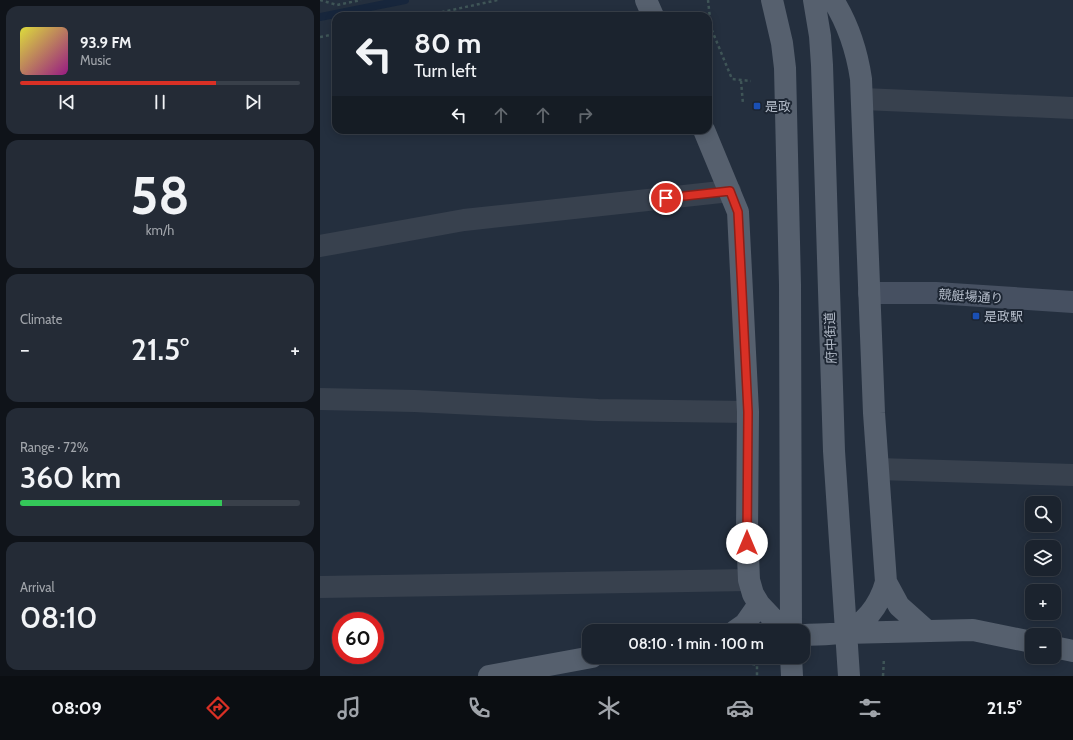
<!DOCTYPE html>
<html lang="en">
<head>
<meta charset="utf-8">
<style>
  :root { --surface:#1b232e; --page:#242b36; --text:#f1f3f6; --muted:#a0a4aa; --line:#39404a; --accent:#d93025 }
  body { margin:0; font-family:Cabin,"Noto Sans JP",sans-serif; background:var(--page); color:var(--text); height:100vh; display:flex; flex-direction:column; font-size:15px; white-space:nowrap }
  * { box-sizing:border-box; margin:0 }
  p { font-size:13px; color:var(--muted) }
  .icon { flex:none; width:22px; height:22px; fill:none; stroke:currentColor; stroke-width:2; stroke-linecap:round; stroke-linejoin:round }
  .map { position:relative; flex:1; overflow:hidden }
  .side { display:flex; flex-direction:column; gap:6px; padding:6px; background:#0f1319; width:320px }
  .side>* { flex:none }
  .hud { position:absolute; left:12px; top:12px; width:380px; height:122px; border-radius:12px; box-shadow:0 2px 10px #0003,0 0 0 1px var(--line); background:#1b232e; color:var(--text); overflow:hidden }
  .controls { position:absolute; left:705px; top:496px; display:grid; gap:8px }
  .controls a { display:grid; place-items:center; width:36px; height:36px; border-radius:8px; background:var(--surface); box-shadow:0 2px 10px #0003,0 0 0 1px var(--line); font-size:20px }
  .speed { position:absolute; left:12px; top:612px; display:flex; gap:8px; font-size:20px; font-weight:700; text-align:center }
  .speed>* { display:grid; place-content:center; width:52px; height:52px; border-radius:50%; background:var(--surface); box-shadow:0 2px 10px #0003,0 0 0 1px var(--line); line-height:1 }
  .speed .limit { border:6px solid #d22; background:#fff; color:#111 }
  .pin { position:absolute; display:grid; place-items:center; width:34px; height:34px; color:#fff; margin:-17px; border:2px solid #fff; border-radius:50%; box-shadow:0 1px 4px #0007 }
  .me { position:absolute; width:44px; margin:-22px; rotate:0deg; stroke-linejoin:round; filter:drop-shadow(0 0 3px #0008) }
  .turn { display:flex; align-items:center; gap:14px; height:84px; padding:0 16px; font-size:18px }
  .turn .icon { width:52px; height:52px; stroke-width:2.5 }
  .turn b { display:block; font-size:28px; line-height:34px }
  .lanes { display:flex; align-items:center; height:38px; padding:0 16px; background:#0003; justify-content:center; gap:20px; direction:ltr }
  .lanes .off { opacity:.35 }
  .big { font-size:30px; font-weight:600; line-height:1.1 }
  .side .card { flex:1; display:flex; flex-direction:column; justify-content:center; gap:6px; min-width:0; padding:0 14px; border-radius:12px; background:var(--page) }
  .side .dial { align-items:center; gap:0 }
  .dial b { font-size:52px; line-height:1 }
  .song { display:flex; align-items:center; gap:12px }
  .cover { width:48px; height:48px; border-radius:6px; background:linear-gradient(135deg,hsl(60 70% 55%),hsl(310 70% 35%)) }
  .played { height:4px; border-radius:2px; background:linear-gradient(90deg,var(--accent) 70%,var(--line) 70%) }
  .keys { display:flex; justify-content:space-around; direction:ltr }
  .heat { display:flex; justify-content:space-between; align-items:center; font-size:22px; direction:ltr }
  .charge { height:6px; border-radius:3px; background:linear-gradient(90deg,#34c759 72%,var(--line) 0) }
  .trip { position:absolute; left:262px; top:624px; width:228px; height:40px; border-radius:12px; background:var(--surface); box-shadow:0 2px 10px #0003,0 0 0 1px var(--line); font-weight:600; line-height:40px; text-align:center }
  .menu { display:flex; height:64px; justify-content:space-around; align-items:center; background:#0b0e12; color:var(--muted) }
  .menu .icon { width:28px; height:28px }
  .menu .current { color:var(--accent) }
  .menu b { font-size:18px; color:var(--text) }
  main { display:flex; flex:1; min-height:0 }
  .map>svg:first-child { display:block }
  .lines { fill:none; stroke-linecap:round; stroke-linejoin:round }
  .stream { stroke:#17263c; stroke-width:8 }
  .path { stroke:#3f5557; stroke-width:2.5; stroke-dasharray:3 3; stroke-linecap:butt }
  .street { stroke:#38414e; stroke-width:22 }
  .secondary { stroke:#465061; stroke-width:22 }
  .primary { stroke:#56606e; stroke-width:22 }
  .route-casing { stroke:#8d1f18; stroke-width:10 }
  .route { stroke:#d93025; stroke-width:7 }
  .transit-dot { fill:#1a4fb4; stroke:#1d2633; stroke-width:1.5 }
  .labels { text-anchor:middle; dominant-baseline:central; stroke-width:4; stroke-linejoin:round; paint-order:stroke }
  .poi-label { font-size:13px; fill:#b4bcc9; stroke:#1d2633; text-anchor:start }
  .street-label { font-size:13px; fill:#b4bcc9; stroke:#1d2633 }
</style>
</head>
<body>
<main>
<section class="side">
<div class="card">
<div class="song"><i class="cover"></i><div><b>93.9 FM</b><p>Music</p></div></div>
<div class="played"></div>
<div class="keys"><svg class="icon" aria-label="previous" viewBox="0 0 24 24"><path d="M18 5L8 12l10 7zM5 5v14"/></svg><svg class="icon" aria-label="pause" viewBox="0 0 24 24"><path d="M8 5v14M16 5v14"/></svg><svg class="icon" aria-label="next" viewBox="0 0 24 24"><path d="M6 5l10 7-10 7zM19 5v14"/></svg></div>
</div>
<div class="card dial"><b>58</b><p>km/h</p></div>
<div class="card"><p>Climate</p>
<div class="heat"><a>−</a><b class="big">21.5°</b><a>+</a></div>
</div>
<div class="card"><p>Range · 72%</p><b class="big">360 km</b><div class="charge"></div></div>
<div class="card"><p>Arrival</p><b class="big">08:10</b></div>
</section>
<div class="map">
<svg width="753" height="676" viewBox="0 0 753 676">
  <rect width="100%" height="100%" fill="#242f3e"/>
  <g class="lines">
    <path class="stream" d="M0 17 85 0"/>
    <path class="path" d="M0 0 17 5 41 0
      M388 0 391 28 412 79 431 81
      M104 16 178 0
      M0 37 16 34
      M421 81 423 104
      M397 657 437 665V676
      M563 676 564 658"/>
    <path class="street" d="M543 99 753 108
      M0 246 144 220 410 191
      M0 399 95 401 278 410 428 412
      M558 469 753 475
      M0 587 429 580"/>
    <path class="secondary" d="M549 293H616L753 302"/>
    <path class="primary" d="M326 0 333 16
      M452 0 462 43 465 68 470 285 471 631
      M494 0 500 36 502 65 514 451 529 676
      M384 130 418 212 428 412 427 532 429 580 433 594 439 604 456 622 469 631
      M566 582 579 606 607 631
      M415 631 425 624 439 604
      M524 633 653 630 712 642
      M483 635C495 634 509 635 520 633 544 628 560 604 566 582L554 413 541 79C537 52 528 24 513 0
      M734 647 753 651
      M471 657 472 676
      M169 676 272 657"/>
  </g>
  <g class="lines">
    <defs>
      <path id="route" d="M346 198 410 191 418 212 428 412 427 543"/>
    </defs>
    <use href="#route" class="route-casing"/>
    <use href="#route" class="route"/>
  </g>
  <g class="transit-dot">
    <rect x="433" y="102" width="8" height="8" rx="2"/>
    <rect x="652" y="312" width="8" height="8" rx="2"/>
  </g>
  <g class="labels">
    <g class="poi-label">
      <text x="445" y="106">是政</text>
      <text x="664" y="316">是政駅</text>
    </g>
    <g class="street-label">
      <text transform="translate(651 296) rotate(4)">競艇場通り</text>
      <text transform="translate(510 338) rotate(-92)">府中街道</text>
    </g>
  </g>
</svg>
<div class="controls">
<a><svg class="icon" aria-label="search" viewBox="0 0 24 24"><circle cx="10" cy="10" r="6"/><path d="M15 15l6 6"/></svg></a>
<a><svg class="icon" aria-label="layers" viewBox="0 0 24 24"><path d="M12 4l9 5-9 5-9-5zM3 14l9 5 9-5"/></svg></a>
<a>+</a>
<a>−</a>
</div>
<div class="speed"><div class="limit">60</div></div>
<div class="pin" style="left:346px;top:198px;background:#d93025"><svg class="icon" aria-label="arrive" viewBox="0 0 24 24"><path d="M6 21V4h12l-3 4 3 4H6"/></svg></div>
<svg class="me" style="left:427px;top:543px" viewBox="-20 -20 40 40"><circle r="19" fill="#fff"/><path d="M0-13L10 11 0 6-10 11z" fill="#d93025"/></svg>
<div class="trip">08:10 · 1 min · 100 m</div>
<div class="hud">
<div class="turn"><svg class="icon" aria-label="left" viewBox="0 0 24 24"><path d="M17 20v-9H6M10 6l-5 5 5 5"/></svg><div><b>80 m</b>Turn left</div></div>
<div class="lanes"><svg class="icon" aria-label="left" viewBox="0 0 24 24"><path d="M17 20v-9H6M10 6l-5 5 5 5"/></svg><svg class="icon off" aria-label="ahead" viewBox="0 0 24 24"><path d="M12 20V5M6 11l6-6 6 6"/></svg><svg class="icon off" aria-label="ahead" viewBox="0 0 24 24"><path d="M12 20V5M6 11l6-6 6 6"/></svg><svg class="icon off" aria-label="right" viewBox="0 0 24 24"><path d="M7 20v-9h11M14 6l5 5-5 5"/></svg></div>
</div>
</div>
</main>
<nav class="menu">
<b>08:09</b>
<svg class="icon current" aria-label="directions" viewBox="0 0 24 24"><path d="M12 3l9 9-9 9-9-9zM9 14v-3h6M13 9l2 2-2 2"/></svg>
<svg class="icon" aria-label="music" viewBox="0 0 24 24"><path d="M9 18V5l10-2v13"/><circle cx="6" cy="18" r="3"/><circle cx="16" cy="16" r="3"/></svg>
<svg class="icon" aria-label="phone" viewBox="0 0 24 24"><path d="M5 4h4l2 5-3 2q2 4 5 5l2-3 5 2v4C11 20 4 13 5 4z"/></svg>
<svg class="icon" aria-label="climate" viewBox="0 0 24 24"><path d="M12 3v18M4 7l16 10M4 17L20 7"/></svg>
<svg class="icon" aria-label="car" viewBox="0 0 24 24"><path d="M5 17H2v-5l4-1 3-4h7l3 4 3 1v5h-3M9 17h6M6 11h13"/><circle cx="7" cy="17" r="2"/><circle cx="17" cy="17" r="2"/></svg>
<svg class="icon" aria-label="filters" viewBox="0 0 24 24"><path d="M4 7h16M4 17h16"/><circle cx="9" cy="7" r="2"/><circle cx="15" cy="17" r="2"/></svg>
<b>21.5°</b>
</nav>
</body>
</html>
